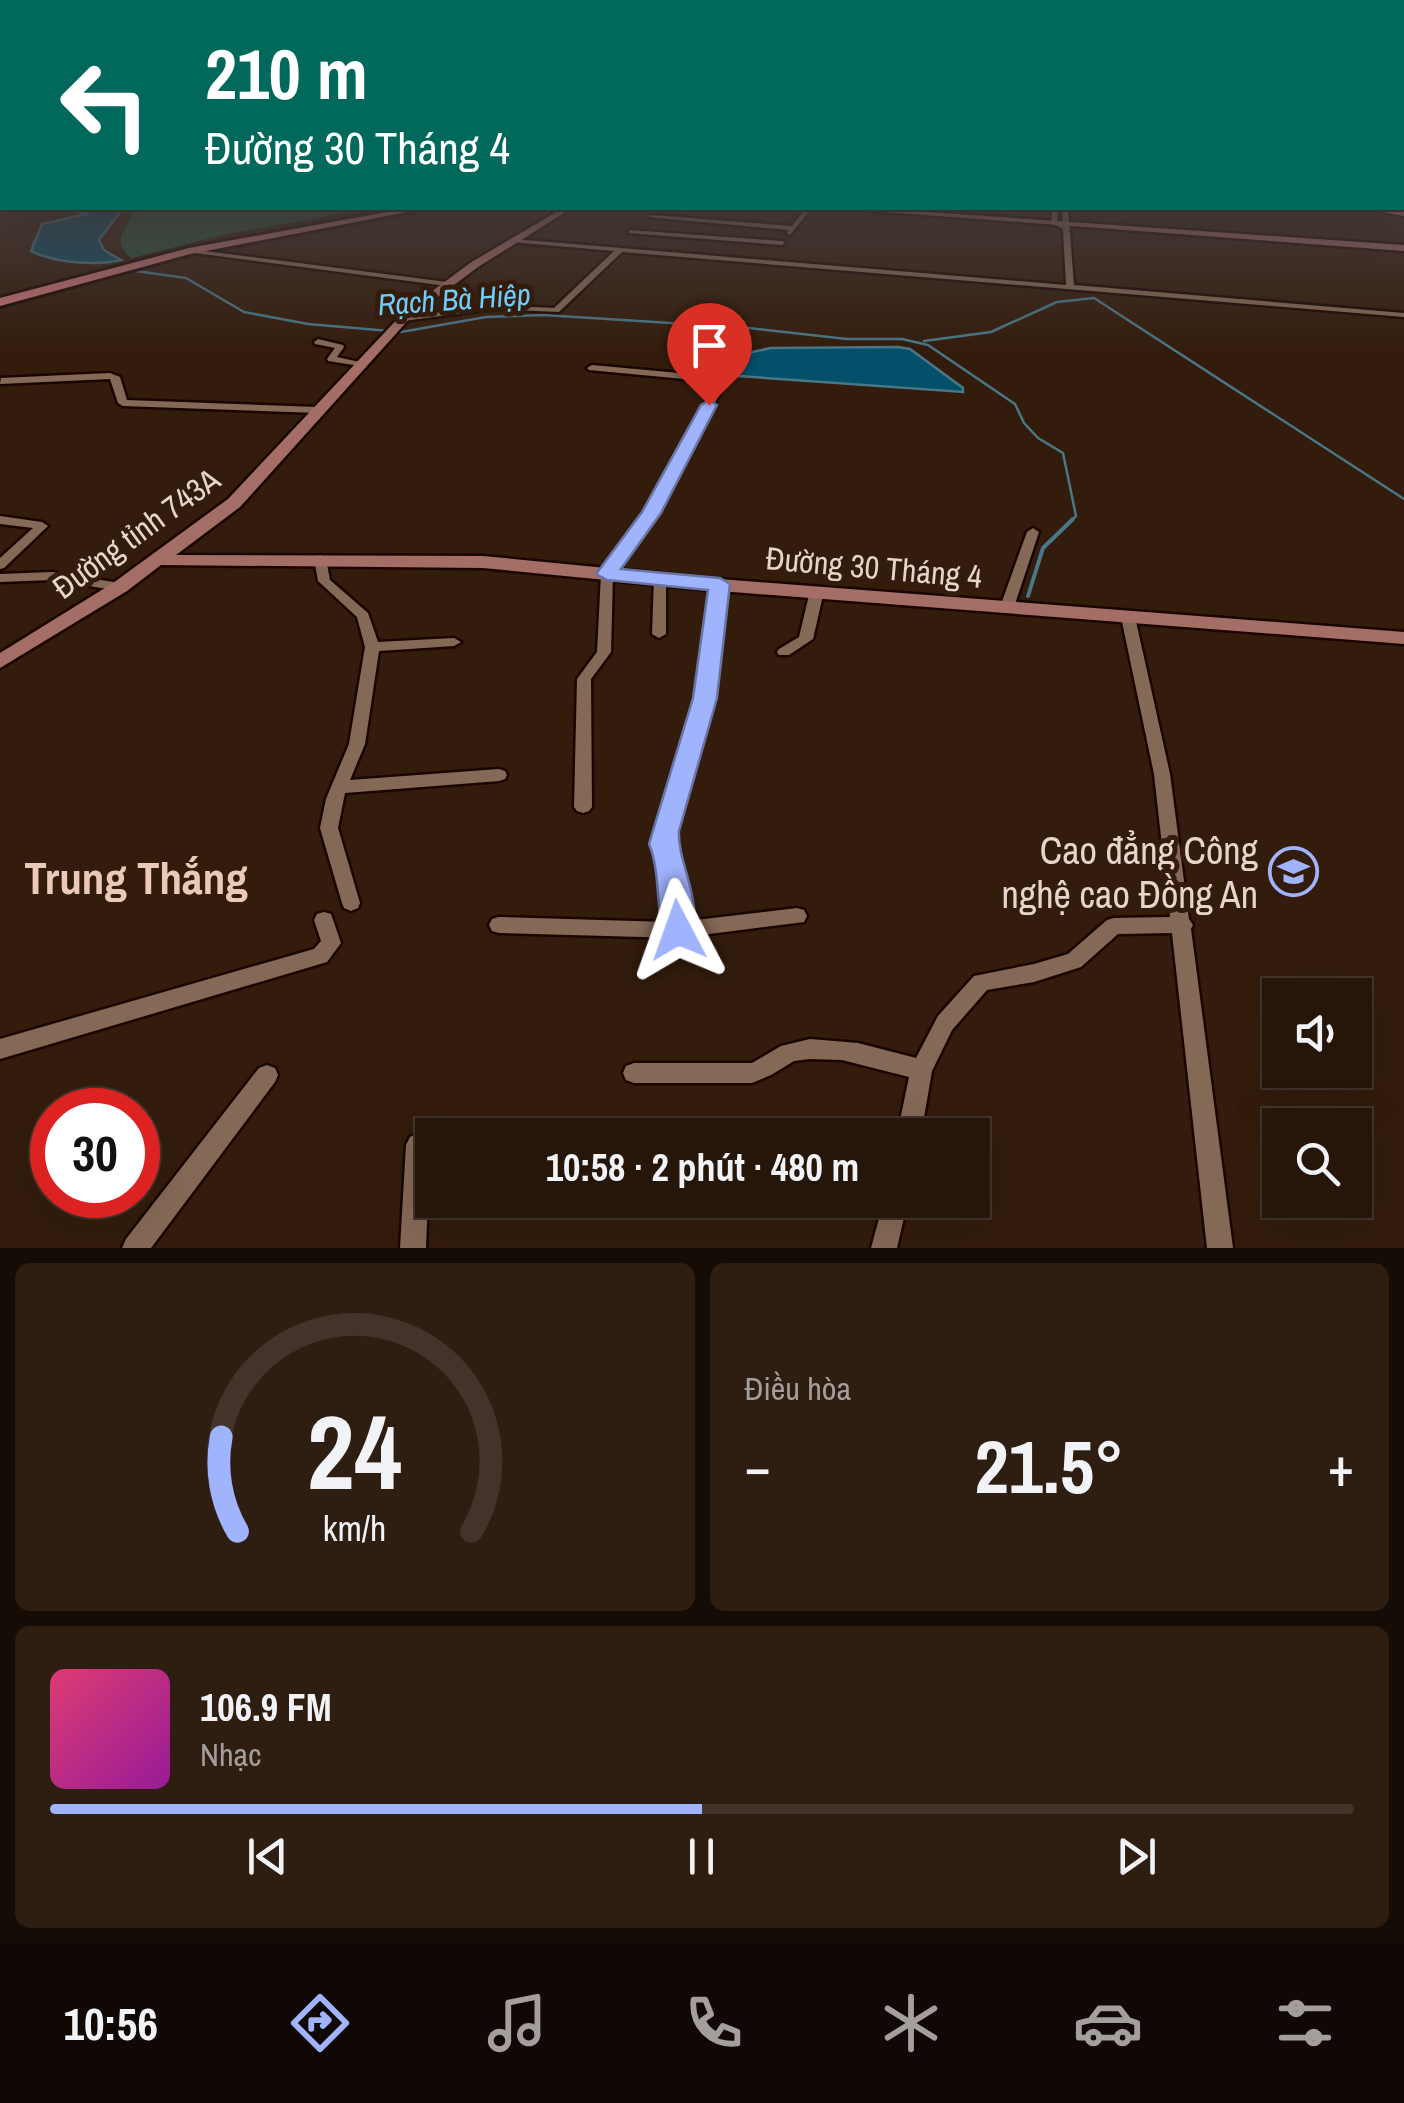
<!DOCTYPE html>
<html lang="vi">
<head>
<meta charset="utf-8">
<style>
  :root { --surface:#261509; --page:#2e1e12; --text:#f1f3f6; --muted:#a49f9c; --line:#42342a; --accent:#a0b3fd }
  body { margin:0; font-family:"Archivo Narrow",sans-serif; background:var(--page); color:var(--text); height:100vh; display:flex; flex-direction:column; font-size:38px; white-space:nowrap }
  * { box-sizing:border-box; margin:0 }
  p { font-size:32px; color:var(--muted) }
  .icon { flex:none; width:55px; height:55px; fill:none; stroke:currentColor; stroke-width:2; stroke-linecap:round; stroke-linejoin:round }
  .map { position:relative; height:1248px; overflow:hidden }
  .details { display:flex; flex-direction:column; gap:15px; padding:15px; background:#150c05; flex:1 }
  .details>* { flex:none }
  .hud { position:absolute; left:0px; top:0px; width:1405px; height:210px; box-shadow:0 10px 40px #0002,0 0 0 2px var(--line); background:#00695c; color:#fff; overflow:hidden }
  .fabs { position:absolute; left:1262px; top:978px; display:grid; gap:20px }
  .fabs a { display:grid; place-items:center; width:110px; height:110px; border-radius:0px; background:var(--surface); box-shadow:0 10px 40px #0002,0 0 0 2px var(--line); font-size:50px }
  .speed { position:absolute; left:30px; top:1088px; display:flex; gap:20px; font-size:50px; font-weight:700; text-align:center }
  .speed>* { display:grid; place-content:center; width:130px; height:130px; border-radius:50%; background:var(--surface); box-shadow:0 10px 40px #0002,0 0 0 2px var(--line); line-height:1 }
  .speed .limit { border:15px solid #d22; background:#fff; color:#111 }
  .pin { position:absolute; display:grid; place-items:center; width:85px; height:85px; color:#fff; margin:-102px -42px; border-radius:50% 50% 50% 0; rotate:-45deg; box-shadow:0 0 10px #0007 }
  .pin .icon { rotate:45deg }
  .me { position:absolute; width:110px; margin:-55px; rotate:356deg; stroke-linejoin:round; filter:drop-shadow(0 0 8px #0008) }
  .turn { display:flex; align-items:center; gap:35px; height:210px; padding:0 40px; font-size:45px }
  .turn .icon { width:130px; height:130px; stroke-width:2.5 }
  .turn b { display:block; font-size:70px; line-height:85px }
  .big { font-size:75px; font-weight:700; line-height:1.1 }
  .details .card { flex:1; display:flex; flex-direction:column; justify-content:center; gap:15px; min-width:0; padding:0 35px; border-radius:15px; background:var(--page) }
  .details .dial { align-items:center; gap:0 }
  .dial svg { height:260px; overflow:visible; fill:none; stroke:var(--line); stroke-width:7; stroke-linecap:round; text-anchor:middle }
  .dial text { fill:var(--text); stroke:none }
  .song { display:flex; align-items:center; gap:30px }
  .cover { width:120px; height:120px; border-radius:15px; background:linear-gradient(135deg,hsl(340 70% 55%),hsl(300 70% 35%)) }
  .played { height:10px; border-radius:5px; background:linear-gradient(90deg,var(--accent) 50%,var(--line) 50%) }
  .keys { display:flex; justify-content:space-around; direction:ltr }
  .heat { display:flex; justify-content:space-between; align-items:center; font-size:55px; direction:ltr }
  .details .tiles { flex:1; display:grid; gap:15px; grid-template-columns:1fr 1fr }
  .card:last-child { grid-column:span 2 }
  .trip { position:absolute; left:415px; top:1118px; width:575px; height:100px; border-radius:0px; background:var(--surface); box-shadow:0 10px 40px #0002,0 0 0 2px var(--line); font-weight:700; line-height:100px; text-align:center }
  .dock { display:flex; height:160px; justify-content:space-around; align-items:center; background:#0f0804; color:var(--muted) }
  .dock .icon { width:70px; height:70px }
  .dock .selected { color:var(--accent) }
  .dock b { font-size:45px; color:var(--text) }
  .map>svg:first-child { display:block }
  .green { fill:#24543b }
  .water { fill:#044f6a; stroke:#487787; stroke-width:2.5 }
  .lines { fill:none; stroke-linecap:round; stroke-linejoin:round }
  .stream-far1 { stroke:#487787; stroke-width:2.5 }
  .stream { stroke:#487787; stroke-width:4 }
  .street-casing { stroke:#1a0600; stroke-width:5 }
  .secondary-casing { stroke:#1a0600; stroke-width:5 }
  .primary-casing { stroke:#1a0600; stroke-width:6 }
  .highway-casing { stroke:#1a0600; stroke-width:5 }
  .street { fill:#856957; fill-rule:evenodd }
  .secondary { fill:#a46e66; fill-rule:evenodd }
  .primary { fill:#c37274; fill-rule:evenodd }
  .highway { fill:#ec7888; fill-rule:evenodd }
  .route { fill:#a0b3fd; stroke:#6874a4; stroke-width:2.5 }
  .labels { text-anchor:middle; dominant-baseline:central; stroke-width:10; stroke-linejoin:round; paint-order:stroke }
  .far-water-label { font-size:30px; font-style:italic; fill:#6fcdf9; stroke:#331c0c }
  .street-label { font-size:32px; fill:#e5d5cb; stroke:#331c0c }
  .near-poi-label { font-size:38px; fill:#e5d5cb; stroke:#331c0c; text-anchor:end }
  .near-quarter-label { font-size:45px; font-weight:bold; fill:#eacab6; stroke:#331c0c }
</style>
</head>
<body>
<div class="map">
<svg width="1404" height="1248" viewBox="0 0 1404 1248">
  <rect width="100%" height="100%" fill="#331c0c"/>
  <path class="green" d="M132 208H372L227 234 131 258C107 236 131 232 132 208Z"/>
  <path class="water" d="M68 208H123L99 240 104 250 121 260C97 266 54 263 31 251L42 224 86 214Z
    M898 347 910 349 963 388V392L725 375 728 357 771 348Z"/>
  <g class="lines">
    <path class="stream-far1" d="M129 270 186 278 244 312 308 324 401 332 486 317 544 315 749 328 847 339H902L928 345 1015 404 1024 423 1038 438 1063 453 1076 516 1071 521
      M924 341 991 332 1057 302 1094 298 1404 499"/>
    <path class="stream" d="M1028 596 1043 548 1073 519"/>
    <defs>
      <path id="street" d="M0 181H2V185H0Z
        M806 208H812L790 235 787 233 789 230 648 217 651 215 792 226Z
        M1052 208H1058L1057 222 1063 224 1062 208H1068L1074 285 1404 313V317L622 252 559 312 493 309 403 321 399 319 403 317 493 305 554 308 614 251 511 242 513 239 1066 285 1063 229 1051 223Z
        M630 230 782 241 785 243 782 245 628 233Z
        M189 249 447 282 451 284 447 286 187 252Z
        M318 339 343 345 344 347 337 357 364 363 360 366 328 361 327 359 335 348 315 344 314 342Z
        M592 365 722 377 727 380 657 513 613 574 611 652 591 679 592 807 589 811 583 813 577 811 574 807 577 679 597 652 601 574 645 512 716 382 589 370 587 368Z
        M110 373 120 377 127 400 318 407 323 410 318 413 123 406 118 403 110 379 0 384 1 378Z
        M0 516 42 522 48 526 4 568 0 569V558L33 528 0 524Z
        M1033 528 1039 532 1014 607 1007 611 1002 610 1000 607 1027 532Z
        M320 555 326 559 330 580 368 613 378 642 454 638 461 642 454 646 379 651 365 744 350 780 499 769 505 771 507 775 505 779 499 781 345 793 338 828 360 903 358 908 351 911 344 908 342 903 320 828 326 799 349 744 365 647 357 617 318 581 314 559Z
        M52 572 120 583 127 587 120 591 52 580 0 582V574Z
        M660 574 666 578V634L659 638 652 634 654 578Z
        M720 581 727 585 713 698 673 831 672 844 684 878 687 921 797 908 804 910 807 916 804 922 678 938 499 933 492 931 489 925 492 919 499 917 668 922 666 878 654 844 655 831 697 698 713 585Z
        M817 587 824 591 813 639 789 655H779L777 652 779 649 799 637 810 591Z
        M1128 613 1135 617 1170 774 1189 919 1193 925 1191 929 1233 1248H1207L1172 933 1118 934 1081 967 1034 982 987 990 952 1030 932 1071 921 1135H897L909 1077 842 1060 810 1059 794 1061 771 1075 752 1083H634L626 1080 623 1073 626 1066 634 1063H752L781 1046 810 1039 858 1043 916 1058 938 1016 974 976 1034 964 1068 954 1107 920 1114 918 1170 917 1154 774 1121 617Z
        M324 912 331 914 341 943 327 962 0 1059V1039L314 949 321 941 314 920 317 914Z
        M267 1065 275 1068 278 1075 275 1082 151 1248H122L126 1239 259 1068Z
        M418 1133 426 1137 430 1145 426 1248H400L406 1145 410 1137Z
        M884 1200H908L897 1248H871Z"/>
      <path id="secondary" d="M563 208H572L478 267 411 317 240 507 176 555 483 556 720 579 1404 632V644L720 591 483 568 161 565 127 591 0 668V653L113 583 228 499 403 313 470 263Z
        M833 208H868L1404 245V251Z"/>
      <path id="primary" d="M409 208H428L190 254 0 306V298L189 248Z"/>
      <path id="highway" d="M1371 208 1404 210V216L1373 210Z"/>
    </defs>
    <use href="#street" class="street-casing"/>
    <use href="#secondary" class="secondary-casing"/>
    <use href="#primary" class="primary-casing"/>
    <use href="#highway" class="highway-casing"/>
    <use href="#street" class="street"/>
    <use href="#secondary" class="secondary"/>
    <use href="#primary" class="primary"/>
    <use href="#highway" class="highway"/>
  </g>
  <linearGradient id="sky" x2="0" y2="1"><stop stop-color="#1c0f07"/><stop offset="0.5" stop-color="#4a4040"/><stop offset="1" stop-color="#4a4040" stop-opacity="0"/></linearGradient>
  <rect width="1404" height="352" fill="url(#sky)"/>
  <path class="route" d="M709 400 717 405 661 513 621 569 720 578 730 584 717 698 679 831C677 864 706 905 689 939L678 943 667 939C654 913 662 876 649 844L693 698 708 590 607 580 596 574 642 512 701 405Z"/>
  <defs>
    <symbol id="university-ring" viewBox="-11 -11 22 22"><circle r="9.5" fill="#331c0c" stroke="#a0b3fd" stroke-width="1.5"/><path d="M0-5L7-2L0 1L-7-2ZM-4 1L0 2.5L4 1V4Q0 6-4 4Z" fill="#a0b3fd"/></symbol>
  </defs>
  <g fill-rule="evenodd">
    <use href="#university-ring" x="1266" y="844" width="55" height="55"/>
  </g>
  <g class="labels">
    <g class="far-water-label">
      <text transform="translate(454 299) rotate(-4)">Rạch Bà Hiệp</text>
    </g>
    <g class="street-label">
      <text transform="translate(136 533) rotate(-36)">Đường tỉnh 743A</text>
      <text transform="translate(874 567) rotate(5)">Đường 30 Tháng 4</text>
    </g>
    <g class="near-poi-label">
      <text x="1258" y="850">Cao đẳng Công<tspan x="1258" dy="44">nghệ cao Đồng An</tspan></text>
    </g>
    <g class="near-quarter-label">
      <text x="136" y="877">Trung Thắng</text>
    </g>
  </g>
</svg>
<div class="fabs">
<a><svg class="icon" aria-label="sound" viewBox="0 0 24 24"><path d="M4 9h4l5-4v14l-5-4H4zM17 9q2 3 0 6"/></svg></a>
<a><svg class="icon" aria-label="search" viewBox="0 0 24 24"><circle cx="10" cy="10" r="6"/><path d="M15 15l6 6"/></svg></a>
</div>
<div class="speed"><div class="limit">30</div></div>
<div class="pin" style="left:709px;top:405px;background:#d93025"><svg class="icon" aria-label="arrive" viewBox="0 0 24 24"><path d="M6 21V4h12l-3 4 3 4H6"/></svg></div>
<svg class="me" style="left:678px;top:930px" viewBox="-20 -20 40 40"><path d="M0-17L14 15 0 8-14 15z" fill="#a0b3fd" stroke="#fff" stroke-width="4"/></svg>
<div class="trip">10:58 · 2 phút · 480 m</div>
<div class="hud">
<div class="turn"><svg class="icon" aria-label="left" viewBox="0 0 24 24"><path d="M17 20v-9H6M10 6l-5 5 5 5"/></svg><div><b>210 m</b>Đường 30 Tháng 4</div></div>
</div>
</div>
<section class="details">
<div class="tiles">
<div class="card dial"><svg viewBox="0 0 100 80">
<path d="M14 69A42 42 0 1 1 86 69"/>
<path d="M14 69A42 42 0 0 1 9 40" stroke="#a0b3fd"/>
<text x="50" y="56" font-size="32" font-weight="700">24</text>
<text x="50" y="72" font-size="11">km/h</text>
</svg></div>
<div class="card"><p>Điều hòa</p>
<div class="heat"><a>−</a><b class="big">21.5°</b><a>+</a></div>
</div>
<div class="card">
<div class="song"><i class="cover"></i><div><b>106.9 FM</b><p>Nhạc</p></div></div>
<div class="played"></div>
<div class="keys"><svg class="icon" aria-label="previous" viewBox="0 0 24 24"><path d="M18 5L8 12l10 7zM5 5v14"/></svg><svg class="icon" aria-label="pause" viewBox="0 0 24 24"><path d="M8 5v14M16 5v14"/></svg><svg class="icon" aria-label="next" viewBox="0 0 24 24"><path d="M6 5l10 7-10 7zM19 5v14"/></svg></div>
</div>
</div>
</section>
<nav class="dock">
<b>10:56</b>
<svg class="icon selected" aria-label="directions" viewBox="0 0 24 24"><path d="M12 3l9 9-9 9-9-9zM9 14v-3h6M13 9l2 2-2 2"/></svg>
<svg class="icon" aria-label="music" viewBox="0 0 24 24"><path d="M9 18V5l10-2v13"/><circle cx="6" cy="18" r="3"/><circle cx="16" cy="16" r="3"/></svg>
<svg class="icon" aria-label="phone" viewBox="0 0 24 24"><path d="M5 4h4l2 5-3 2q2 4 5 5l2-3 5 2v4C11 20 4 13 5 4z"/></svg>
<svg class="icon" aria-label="climate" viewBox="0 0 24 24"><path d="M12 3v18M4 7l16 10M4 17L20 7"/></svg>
<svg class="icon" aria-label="car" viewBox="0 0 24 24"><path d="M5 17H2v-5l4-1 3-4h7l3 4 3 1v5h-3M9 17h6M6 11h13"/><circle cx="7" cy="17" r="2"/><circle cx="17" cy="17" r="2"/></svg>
<svg class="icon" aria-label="filters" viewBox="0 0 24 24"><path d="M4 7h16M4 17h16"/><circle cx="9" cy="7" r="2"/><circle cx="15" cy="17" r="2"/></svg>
</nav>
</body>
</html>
